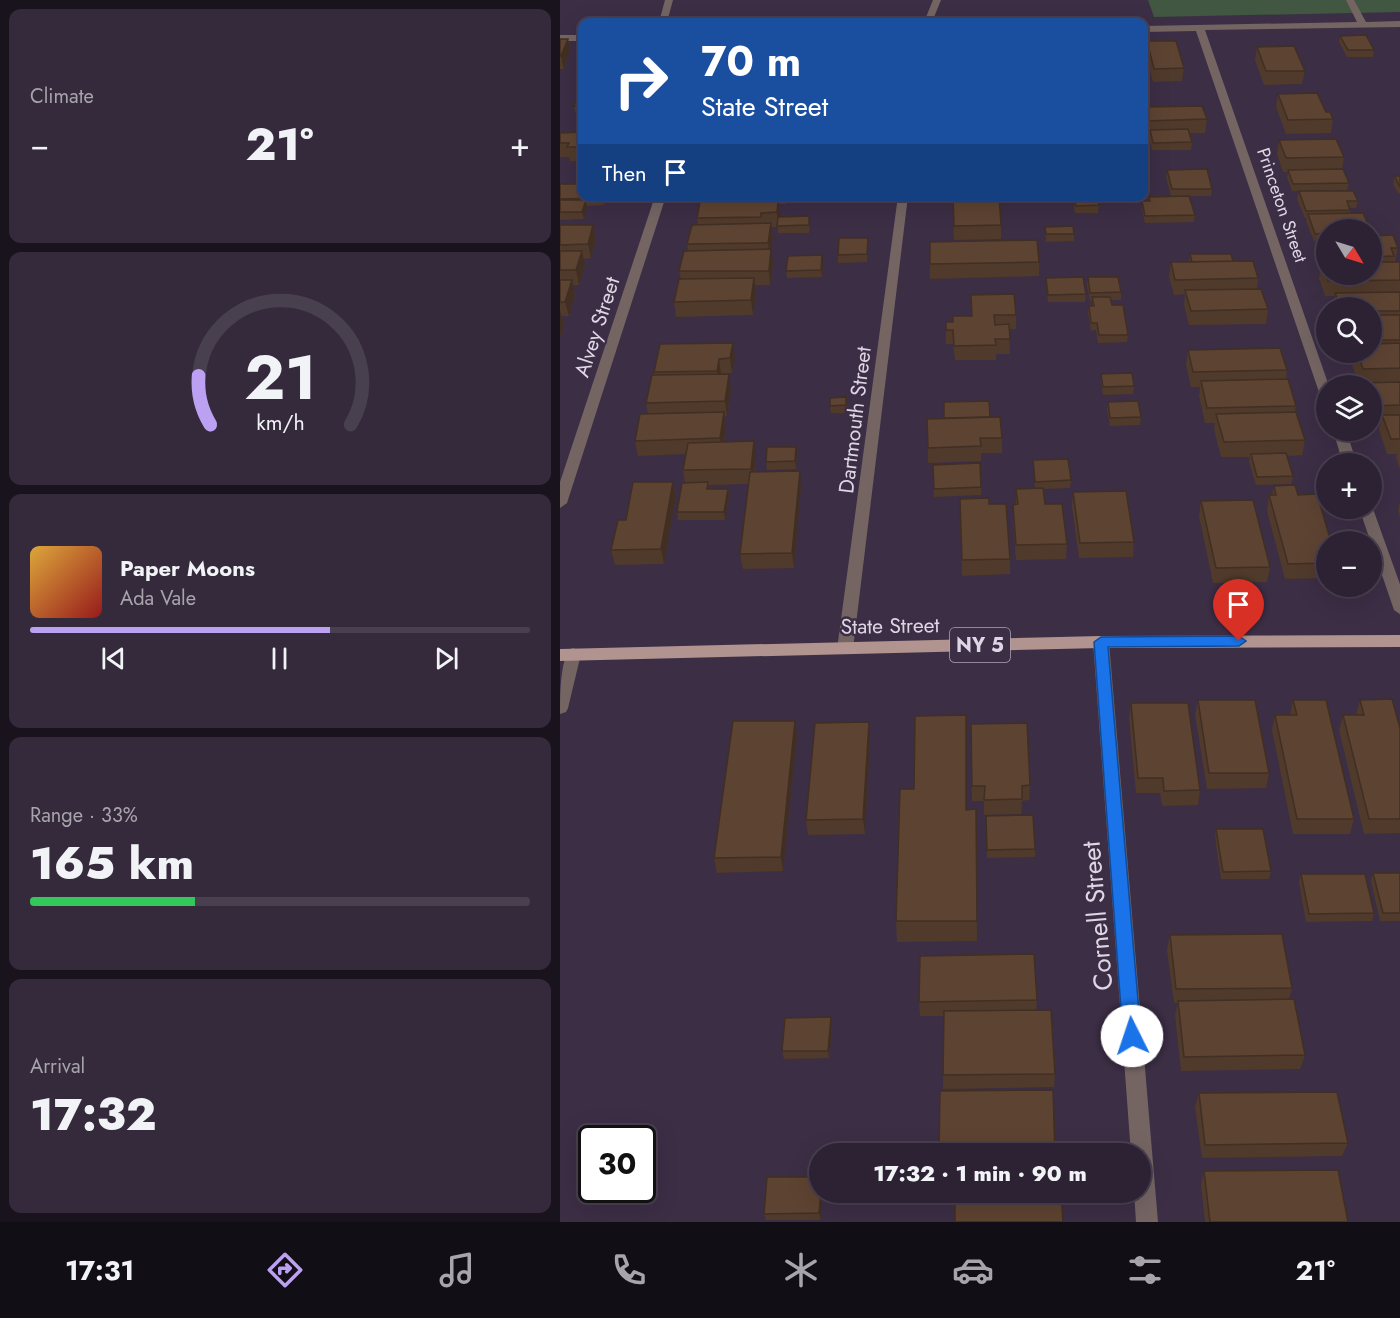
<!DOCTYPE html>
<html lang="en">
<head>
<meta charset="utf-8">
<style>
  :root { --surface:#2d2234; --page:#352a3c; --text:#f1f3f6; --muted:#a7a4ac; --line:#483f4f; --accent:#bca0f2 }
  body { margin:0; font-family:Jost,sans-serif; background:var(--page); color:var(--text); height:100vh; display:flex; flex-direction:column; font-size:22px; white-space:nowrap }
  * { box-sizing:border-box; margin:0 }
  p { font-size:20px; color:var(--muted) }
  .icon { flex:none; width:33px; height:33px; fill:none; stroke:currentColor; stroke-width:2; stroke-linecap:round; stroke-linejoin:round }
  .map { position:relative; flex:1; overflow:hidden }
  .panel { display:flex; flex-direction:column; gap:9px; padding:9px; background:#19131d; width:560px }
  .panel>* { flex:none }
  .banner { position:absolute; left:18px; top:18px; width:570px; height:183px; border-radius:12px; box-shadow:0 6px 24px #0002,0 0 0 2px var(--line); background:#1a4fa0; color:#fff; overflow:hidden }
  .needle { width:39px; rotate:128deg }
  .tools { position:absolute; left:756px; top:219px; display:grid; gap:12px }
  .tools a { display:grid; place-items:center; width:66px; height:66px; border-radius:50%; background:var(--surface); box-shadow:0 6px 24px #0002,0 0 0 2px var(--line); font-size:30px }
  .speed { position:absolute; left:18px; top:1125px; display:flex; gap:12px; font-size:30px; font-weight:700; text-align:center }
  .speed>* { display:grid; place-content:center; width:78px; height:78px; border-radius:50%; background:var(--surface); box-shadow:0 6px 24px #0002,0 0 0 2px var(--line); line-height:1 }
  .speed .limit { border:3px solid #111; border-radius:9px; background:#fff; color:#111 }
  .pin { position:absolute; display:grid; place-items:center; width:51px; height:51px; color:#fff; margin:-62px -26px; border-radius:50% 50% 50% 0; rotate:-45deg; box-shadow:0 0 6px #0007 }
  .pin .icon { rotate:45deg }
  .me { position:absolute; width:66px; margin:-33px; rotate:356deg; stroke-linejoin:round; filter:drop-shadow(0 0 4px #0008) }
  .turn { display:flex; align-items:center; gap:21px; height:126px; padding:0 24px; font-size:27px }
  .turn .icon { width:78px; height:78px; stroke-width:2.5 }
  .turn b { display:block; font-size:42px; line-height:51px }
  .then { display:flex; align-items:center; height:57px; padding:0 24px; background:#0003; gap:12px; font-size:22px }
  .big { font-size:45px; font-weight:800; line-height:1.1 }
  .panel .widget { flex:1; display:flex; flex-direction:column; justify-content:center; gap:9px; min-width:0; padding:0 21px; border-radius:12px; background:var(--page) }
  .panel .dial { align-items:center; gap:0 }
  .dial svg { height:156px; overflow:visible; fill:none; stroke:var(--line); stroke-width:7; stroke-linecap:round; text-anchor:middle }
  .dial text { fill:var(--text); stroke:none }
  .song { display:flex; align-items:center; gap:18px }
  .cover { width:72px; height:72px; border-radius:9px; background:linear-gradient(135deg,hsl(40 70% 55%),hsl(0 70% 35%)) }
  .played { height:6px; border-radius:3px; background:linear-gradient(90deg,var(--accent) 60%,var(--line) 60%) }
  .keys { display:flex; justify-content:space-around; direction:ltr }
  .heat { display:flex; justify-content:space-between; align-items:center; font-size:33px; direction:ltr }
  .charge { height:9px; border-radius:4px; background:linear-gradient(90deg,#34c759 33%,var(--line) 0) }
  .trip { position:absolute; left:249px; top:1143px; width:342px; height:60px; border-radius:30px; background:var(--surface); box-shadow:0 6px 24px #0002,0 0 0 2px var(--line); font-weight:800; line-height:60px; text-align:center }
  .tab-bar { display:flex; height:96px; justify-content:space-around; align-items:center; background:#120e15; color:var(--muted) }
  .tab-bar .icon { width:42px; height:42px }
  .tab-bar .on { color:var(--accent) }
  .tab-bar b { font-size:27px; color:var(--text) }
  main { display:flex; flex:1; min-height:0 }
  .map>svg:first-child { display:block }
  .green { fill:#415741 }
  .lines { fill:none; stroke-linecap:round; stroke-linejoin:round }
  .minor { fill:#746563; fill-rule:evenodd }
  .major { fill:#b1938f; fill-rule:evenodd }
  .wall { fill:#503a2b }
  .shaded-wall { fill:#412f23 }
  .building { fill:#5d4332; stroke:#412f23; stroke-width:1.5 }
  .route { fill:#1a73e8; stroke:#114b97; stroke-width:1.5 }
  .labels { text-anchor:middle; dominant-baseline:central; stroke-width:5; stroke-linejoin:round; paint-order:stroke }
  .far-street-label { font-size:18px; fill:#dfd6e5; stroke:#3c2e45 }
  .shield { fill:#3c2e45; stroke:#aea4b5; stroke-width:1.5 }
  .shield-label { font-size:20px; font-weight:bold; fill:#dfd6e5 }
  .street-label { font-size:21px; fill:#dfd6e5; stroke:#3c2e45 }
  .near-street-label { font-size:26px; fill:#dfd6e5; stroke:#3c2e45 }
</style>
</head>
<body>
<main>
<section class="panel">
<div class="widget"><p>Climate</p>
<div class="heat"><a>−</a><b class="big">21°</b><a>+</a></div>
</div>
<div class="widget dial"><svg viewBox="0 0 100 80">
<path d="M14 69A42 42 0 1 1 86 69"/>
<path d="M14 69A42 42 0 0 1 8 44" stroke="#bca0f2"/>
<text x="50" y="56" font-size="32" font-weight="700">21</text>
<text x="50" y="72" font-size="11">km/h</text>
</svg></div>
<div class="widget">
<div class="song"><i class="cover"></i><div><b>Paper Moons</b><p>Ada Vale</p></div></div>
<div class="played"></div>
<div class="keys"><svg class="icon" aria-label="previous" viewBox="0 0 24 24"><path d="M18 5L8 12l10 7zM5 5v14"/></svg><svg class="icon" aria-label="pause" viewBox="0 0 24 24"><path d="M8 5v14M16 5v14"/></svg><svg class="icon" aria-label="next" viewBox="0 0 24 24"><path d="M6 5l10 7-10 7zM19 5v14"/></svg></div>
</div>
<div class="widget"><p>Range · 33%</p><b class="big">165 km</b><div class="charge"></div></div>
<div class="widget"><p>Arrival</p><b class="big">17:32</b></div>
</section>
<div class="map">
<svg width="841" height="1222" viewBox="0 0 841 1222">
  <rect width="100%" height="100%" fill="#3c2e45"/>
  <path class="green" d="M588 0H840L841 12 594 17Z"/>
  <g class="lines">
    <path class="minor" d="M105 0H113L107 22H99Z
      M373 0H381L372 22H364Z
      M786 0H794L806 22 841 21V27L645 30 769 386H766V399L760 395 636 31 584 32V26L797 22Z
      M0 35H22V41H0Z
      M95 196H106L7 503 0 508V482Z
      M338 196H348L293 649 290 653H280L277 649Z
      M773 430H786L797 464H783Z
      M812 506 841 587V615L834 610 799 508H812Z
      M541 636 546 638 549 642 598 1222H576L574 1192H580V1154H571L533 642 536 638Z
      M13 648 18 650 21 654 8 708 6 712 0 714C0 693 0 669 8 650Z"/>
    <path class="major" d="M841 635V647L541 648 0 661V649L541 636Z"/>
  </g>
  <path class="wall" d="M780 36 814 50 813 57H787L779 42Z
    M0 39H8L10 51 4 69H0Z
    M587 41 624 68 622 81 593 82 586 54Z
    M697 47 745 71 742 84 704 85 695 60Z
    M22 91V119H17L14 106Z
    M718 94 766 112 773 119 771 133 726 134 716 107Z
    M584 107 647 119 645 133H629L632 142 631 150H592L589 137V134H584Z
    M22 132V161H10L9 157H0V133Z
    M719 140 784 157 782 169 789 183 787 190 732 191 727 177 728 172H723L717 154Z
    M607 170 652 189 651 196H629L635 215 634 222 585 223 582 208V201H589V197L611 196 606 177Z
    M835 176H840V193H838L833 184Z
    M0 184 47 196 44 205 27 206 24 219 0 220Z
    M739 191 798 201 796 208H790V213L808 224 807 230H766V274H812V236L838 248 835 262H840V469L836 457 837 454H827L819 430 821 420 812 421V386H801V384H799L790 359 791 355H786L785 352H812V308H772L775 296H765L759 278 762 263H763L758 251 760 241H754L746 221 747 218H745L737 199Z
    M151 196H234V197L227 198 226 204H218L219 217 250 224 249 233H218V227H211L213 237 211 249 213 263 210 285H195L196 292 193 315 116 317 114 302 121 279 119 271 128 251 127 244 138 225 137 218 152 202Z
    M393 196 441 225V239L394 240Z
    M515 200 539 205 538 213H515L514 208Z
    M0 225H33L36 239 31 258 23 259 25 265 19 285H13L15 294 9 316H2L4 325 0 337Z
    M485 227 514 234V241L486 242Z
    M308 238 307 262 278 263V255Z
    M370 242 479 262V276L370 279Z
    M630 254 673 261 698 278 697 289 708 309 706 324 629 325 624 305 625 294 614 295 609 277 611 262H629Z
    M263 263 262 277 227 278 226 271Z
    M528 277 561 292V300H551L552 305 568 335 567 342 538 343 536 330 531 331 528 313 529 306H532V301H530L527 285Z
    M486 278 526 294 525 302H488L486 285Z
    M411 295 456 315V329H449L450 354H436V360H395L393 344H386V322H393L411 316Z
    M100 344 175 357 172 373 161 374 171 389 167 416H165L166 427 164 442 196 456 195 472 241 486 234 568 183 569 180 554 189 484 148 485 149 489H168L169 497 165 520H118L117 512 125 483 123 470 126 454 78 456 75 441 88 414 86 403 94 375V372Z
    M628 350 727 370 726 379 736 406 735 412 745 440 742 455 727 456 733 476 731 484 696 485 689 462 690 457H661L654 429 655 423H645L639 396 640 387H631L626 365Z
    M541 374 574 386 573 394 543 395 541 382Z
    M548 402 581 417 580 425 550 426 547 410Z
    M287 405 286 413H271L270 406Z
    M430 417 442 438V453H421V461L368 463 367 419Z
    M237 455 236 469 207 470 206 462Z
    M473 460 511 480 510 488 484 489 485 504 507 544 506 559 456 560 453 520V505H456V489L475 488Z
    M373 465 421 487V495L374 497Z
    M113 482 116 497 104 564 55 565 51 550 66 520Z
    M714 486 738 495 766 542V578L725 579 707 511 709 495H712Z
    M513 492 574 542 573 557 519 558 512 507Z
    M641 501 710 567 707 582 653 583 639 516Z
    M840 501V517L838 510Z
    M429 504 450 559V574L402 576 400 514Z
    M638 700 709 773 706 788 647 789 635 715Z
    M733 700 794 819 790 834H733L712 730 715 715H730Z
    M800 700 840 728V833L804 834 779 730 783 715H796Z
    M571 703 640 790 638 805 602 806 600 793H576L569 718Z
    M235 721 237 736 223 871 157 873 154 858Z
    M411 724 470 785 469 800 462 801 461 814 424 815V801H412Z
    M310 737 305 834 248 835 246 820Z
    M416 809 417 941 337 942 336 921 406 810Z
    M426 816 475 849V857L427 858Z
    M656 829 711 871 709 879H661L655 837Z
    M813 873H840V921H820L811 881Z
    M741 874 814 913 812 921 746 922 739 882Z
    M610 935 732 988 729 999 745 1055 740 1069 621 1071 615 1015 618 1003H614L607 950Z
    M477 1000 476 1010 495 1074 494 1087 383 1089 384 1016H360L359 1002Z
    M272 1025 269 1058 224 1059 222 1051Z
    M639 1093 788 1143 782 1156 642 1158 635 1107Z
    M644 1171 788 1222H645L641 1184Z
    M260 1177 261 1220H206L204 1214Z"/>
  <path class="shaded-wall" d="M8 39 10 51 4 69 1 56Z
    M43 196H47L44 205 43 198Z
    M26 200 27 207 24 219 22 212Z
    M218 201 220 215 218 227 217 212Z
    M211 223 213 237 210 257 208 243Z
    M33 225 36 239 31 258 28 244Z
    M211 249 213 263 210 285 209 271Z
    M22 251 25 265 19 285 16 270Z
    M262 255 263 263 262 277 261 270Z
    M194 278 196 292 193 315 191 300Z
    M12 280 15 294 9 316 5 302Z
    M0 310 4 325 0 337Z
    M173 343 175 357 172 373 170 358Z
    M159 359 161 374 159 386 157 371Z
    M169 374 171 389 167 416 165 401Z
    M164 412 166 427 162 453 160 438Z
    M194 441 196 456 193 484 191 469Z
    M236 447 237 455 236 469 235 461Z
    M240 471 241 486 234 568 232 553Z
    M113 482 116 497 104 564 101 549Z
    M168 489 169 497 165 520 164 512Z
    M235 721 237 736 223 871 221 857Z
    M309 722 310 737 305 834 303 819Z
    M271 1017 272 1025 269 1058 268 1051Z
    M261 1192H262L261 1220 259 1213Z"/>
  <path class="building" d="M806 35 814 50H788L780 36Z
    M0 39H8L1 56H0Z
    M587 41H616L624 68 594 69Z
    M734 46 745 71H706L697 47Z
    M19 91H22V106H14Z
    M757 93 766 112H770L773 119 728 120 718 94Z
    M642 106 647 119 584 121V107Z
    M628 129 632 142 593 143 590 130Z
    M22 132V147H7L9 143H0V133Z
    M776 139 784 157 726 158 719 140Z
    M647 169 652 189H612L607 170Z
    M783 169 789 183 733 184 728 170Z
    M835 176H840V186H839Z
    M0 184H22V196H43V198L0 199Z
    M739 191H793L798 201H787L790 210 746 211Z
    M393 196H439L441 225 394 226Z
    M629 196 635 215 585 216 582 201H590L589 197Z
    M0 200H26L22 212H0Z
    M515 200H538L539 205 516 206Z
    M218 201 217 212 201 213V217L137 218 140 202Z
    M803 213 808 224H797L799 230H766V233L755 234 748 214Z
    M249 216V225L217 226 218 217Z
    M211 223 208 243 127 244 132 225Z
    M0 225H33L28 244 0 245Z
    M513 226 514 234H486L485 227Z
    M833 235 838 248H831L834 256 812 257V236Z
    M761 237H766V251Z
    M279 238H308L307 254 278 255Z
    M477 240 479 262 370 264V242Z
    M211 249 209 271H119L124 251Z
    M0 251H22L16 270H0Z
    M630 254H671L673 261 632 262Z
    M262 255 261 270 226 271 228 256Z
    M693 261 698 278 615 280 611 262Z
    M812 262H840V280L768 281 762 263H766V274H812Z
    M523 277 526 294 488 295 486 278Z
    M528 277H558L561 292 530 293Z
    M194 278 191 300 114 302 119 279Z
    M0 280H12L5 302H0Z
    M701 289 708 309 631 311 625 290Z
    M840 292V311H812V308H781L775 293Z
    M454 294 456 315H434L435 325 449 324 450 339H435L436 345 394 346 393 330H386V322H393V316H412L411 295Z
    M532 297H550L552 305H563L568 335H539L537 323H531L529 306H534Z
    M812 315H840V340H812Z
    M173 343 170 358 159 359 157 371 94 372 100 344Z
    M840 343V368L803 369 797 352H812V344Z
    M720 348 727 370 633 372 628 350Z
    M572 373 574 386 543 387 541 374Z
    M169 374 165 401 86 403 92 375Z
    M728 379 736 406 647 408 641 381Z
    M840 382V405L812 406V386H802L801 383Z
    M286 397V405L270 406V398Z
    M429 401 430 417 384 418V402Z
    M578 401 581 417 550 418 548 402Z
    M164 412 160 438 75 441 80 414Z
    M736 412 745 440 664 442 656 414Z
    M822 415H840V439H831Z
    M440 417 442 438H420L421 446 368 448 367 419Z
    M194 441 191 469 123 470 128 443Z
    M207 447H236L235 461 206 462Z
    M726 453 733 476 697 477 691 454Z
    M508 459 511 480 475 482 473 460Z
    M420 463 421 487 374 489 373 465Z
    M240 471 232 553 180 554 190 472Z
    M73 482H113L101 549 51 550 58 520H66Z
    M148 482 147 489H168L164 512H117L122 483Z
    M735 485 738 495 757 494 771 542H766V563L728 564 709 495H716L714 486Z
    M483 488 485 504H502L507 544 456 545 453 505 458 504 456 489Z
    M566 491 574 542 520 543 513 492Z
    M429 498V504H446L450 559 402 560 400 499Z
    M693 500 710 567 656 568 641 501Z
    M832 699 840 728V819H809L783 715H804L800 700Z
    M638 700H695L709 773H649Z
    M733 700H766L794 819H737L715 715H737Z
    M571 703H628L640 790 604 791 603 778H578Z
    M406 715V810L416 809 417 921H336L340 789H354L355 716Z
    M173 721H235L221 857 154 858Z
    M309 722 303 819 246 820 255 723Z
    M467 723 470 785 462 786V799L424 800 425 786H412L411 724Z
    M473 815 475 849 427 850 426 816Z
    M656 829H703L711 871 663 872Z
    M813 873H840V913H823Z
    M741 874H805L814 913 749 914Z
    M722 934 732 988 616 989 610 935Z
    M474 954 477 1000 359 1002 360 956Z
    M734 999 745 1055 624 1057 618 1001Z
    M491 1010 495 1074 383 1075 384 1011Z
    M271 1017 268 1051H222L225 1018Z
    M493 1090 495 1154H379L380 1091Z
    M777 1092 788 1143 645 1145 639 1093Z
    M778 1170 788 1222H650L644 1171Z
    M207 1177H260V1192H261L259 1213 204 1214Z
    M395 1192H501L503 1222H395Z"/>
  <path class="route" d="M679 636 686 641 679 646 548 647 581 1036 578 1042 572 1044 566 1042 563 1036 534 642 541 637Z"/>
  <g class="labels">
    <g class="far-street-label">
      <text transform="translate(722 205) rotate(71)">Princeton Street</text>
    </g>
    <rect class="shield" x="390" y="628" width="60" height="34" rx="4.5"/>
    <g class="shield-label">
      <text x="420" y="645">NY 5</text>
    </g>
    <g class="street-label">
      <text transform="translate(37 327) rotate(-72)">Alvey Street</text>
      <text transform="translate(295 420) rotate(-83)">Dartmouth Street</text>
      <text transform="translate(330 626) rotate(-1)">State Street</text>
    </g>
    <g class="near-street-label">
      <text transform="translate(537 916) rotate(-95)">Cornell Street</text>
    </g>
  </g>
</svg>
<div class="tools">
<a><svg class="needle" viewBox="-14 -14 28 28"><path d="M0-13l5 13h-10z" fill="#e53935"/><path d="M0 13l5-13h-10z" fill="#a7a4ac"/></svg></a>
<a><svg class="icon" aria-label="search" viewBox="0 0 24 24"><circle cx="10" cy="10" r="6"/><path d="M15 15l6 6"/></svg></a>
<a><svg class="icon" aria-label="layers" viewBox="0 0 24 24"><path d="M12 4l9 5-9 5-9-5zM3 14l9 5 9-5"/></svg></a>
<a>+</a>
<a>−</a>
</div>
<div class="speed"><div class="limit">30</div></div>
<div class="pin" style="left:679px;top:641px;background:#d93025"><svg class="icon" aria-label="arrive" viewBox="0 0 24 24"><path d="M6 21V4h12l-3 4 3 4H6"/></svg></div>
<svg class="me" style="left:572px;top:1036px" viewBox="-20 -20 40 40"><circle r="19" fill="#fff"/><path d="M0-13L10 11 0 6-10 11z" fill="#1a73e8"/></svg>
<div class="trip">17:32 · 1 min · 90 m</div>
<div class="banner">
<div class="turn"><svg class="icon" aria-label="right" viewBox="0 0 24 24"><path d="M7 20v-9h11M14 6l5 5-5 5"/></svg><div><b>70 m</b>State Street</div></div>
<div class="then">Then<svg class="icon" aria-label="arrive" viewBox="0 0 24 24"><path d="M6 21V4h12l-3 4 3 4H6"/></svg></div>
</div>
</div>
</main>
<nav class="tab-bar">
<b>17:31</b>
<svg class="icon on" aria-label="directions" viewBox="0 0 24 24"><path d="M12 3l9 9-9 9-9-9zM9 14v-3h6M13 9l2 2-2 2"/></svg>
<svg class="icon" aria-label="music" viewBox="0 0 24 24"><path d="M9 18V5l10-2v13"/><circle cx="6" cy="18" r="3"/><circle cx="16" cy="16" r="3"/></svg>
<svg class="icon" aria-label="phone" viewBox="0 0 24 24"><path d="M5 4h4l2 5-3 2q2 4 5 5l2-3 5 2v4C11 20 4 13 5 4z"/></svg>
<svg class="icon" aria-label="climate" viewBox="0 0 24 24"><path d="M12 3v18M4 7l16 10M4 17L20 7"/></svg>
<svg class="icon" aria-label="car" viewBox="0 0 24 24"><path d="M5 17H2v-5l4-1 3-4h7l3 4 3 1v5h-3M9 17h6M6 11h13"/><circle cx="7" cy="17" r="2"/><circle cx="17" cy="17" r="2"/></svg>
<svg class="icon" aria-label="filters" viewBox="0 0 24 24"><path d="M4 7h16M4 17h16"/><circle cx="9" cy="7" r="2"/><circle cx="15" cy="17" r="2"/></svg>
<b>21°</b>
</nav>
</body>
</html>
